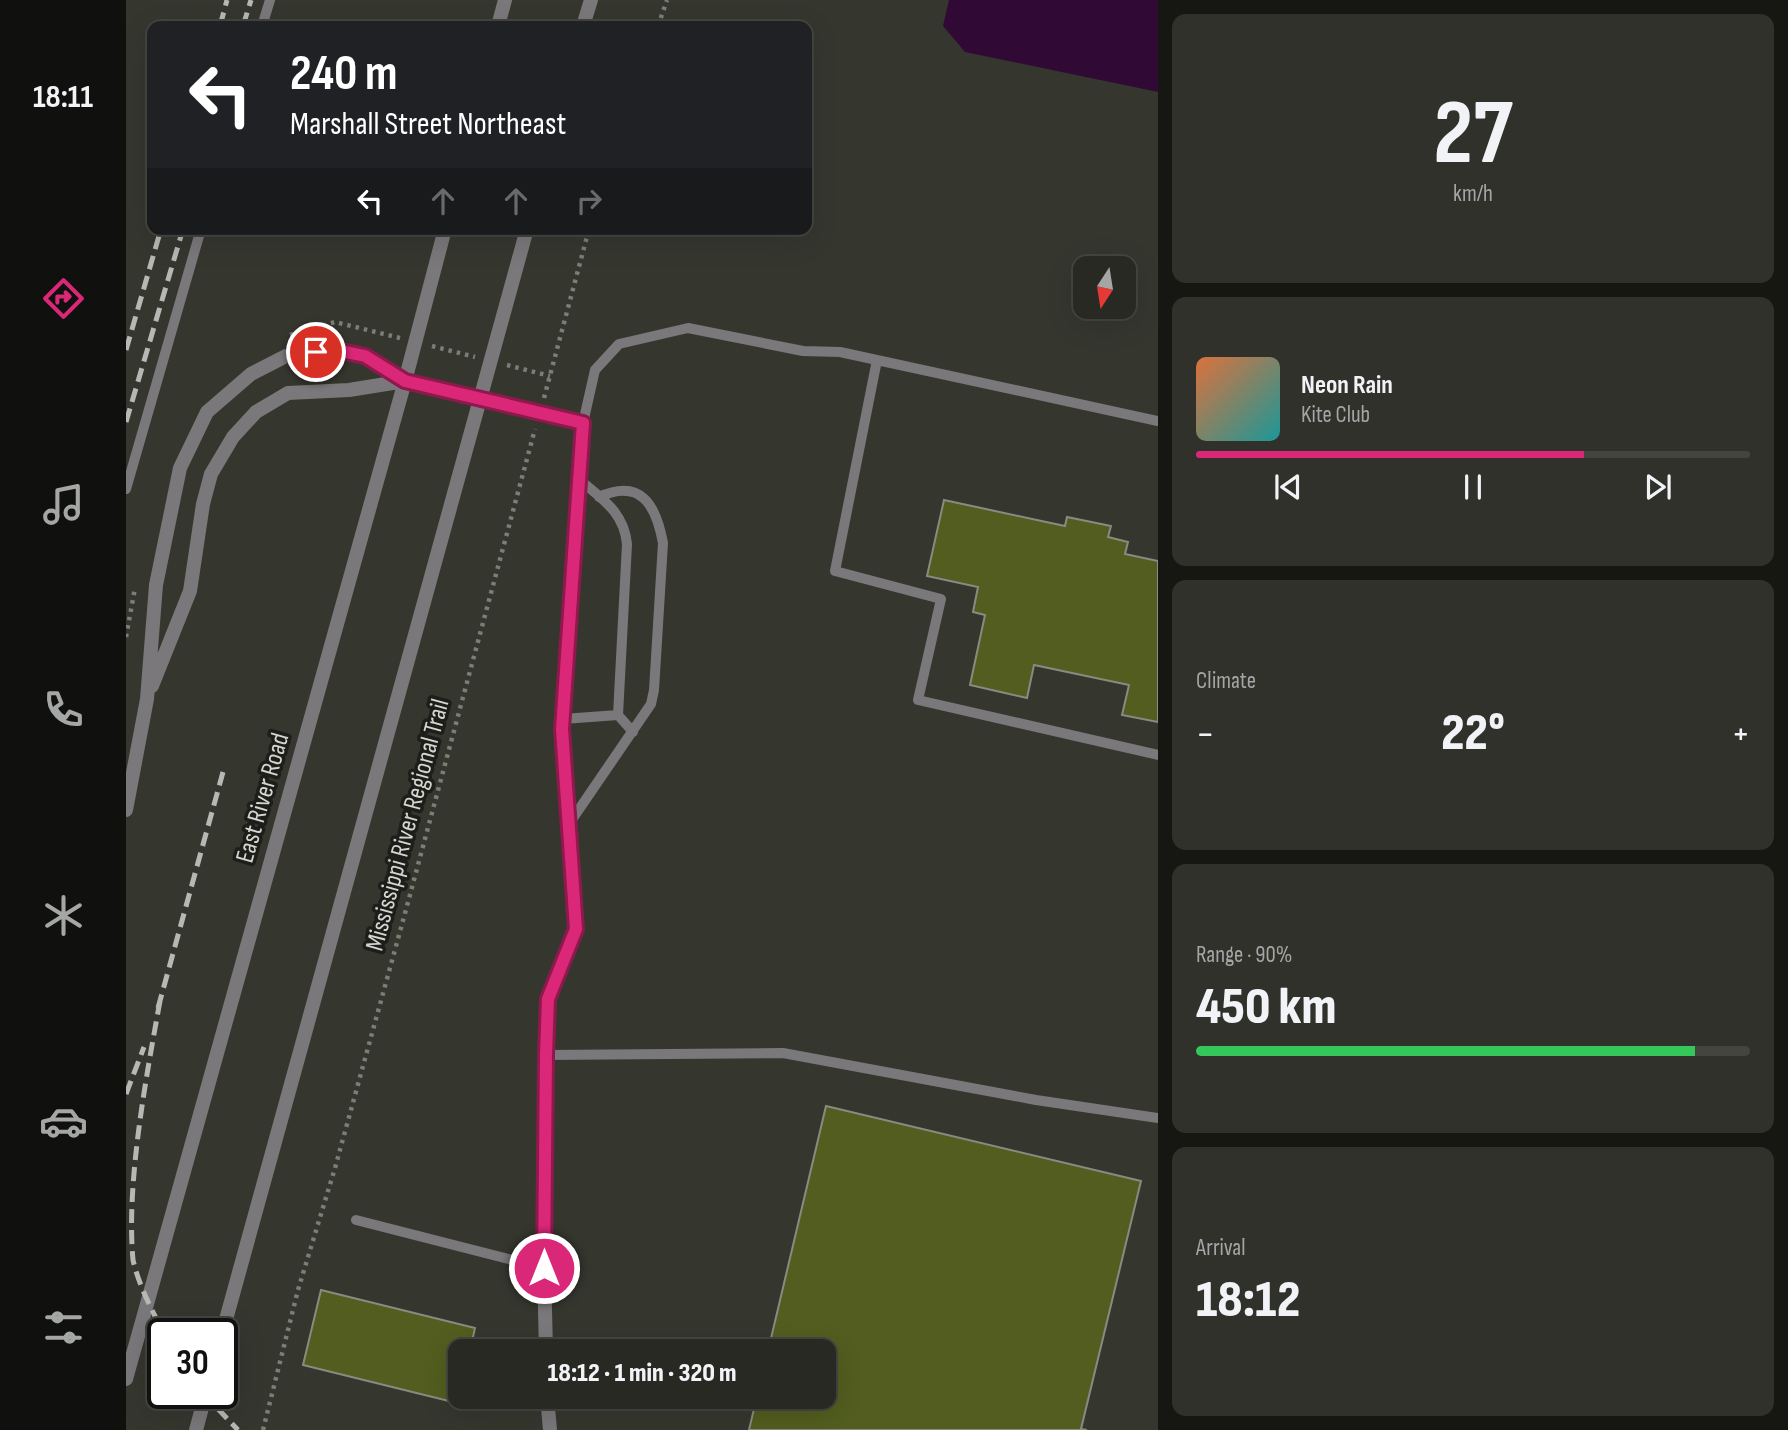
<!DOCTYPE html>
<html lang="en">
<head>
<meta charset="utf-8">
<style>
  :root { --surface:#282923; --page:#30312b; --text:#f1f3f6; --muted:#a5a6a6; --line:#444541; --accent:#db2777 }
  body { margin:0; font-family:"Sofia Sans Condensed",sans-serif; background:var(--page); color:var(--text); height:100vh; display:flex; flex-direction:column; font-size:26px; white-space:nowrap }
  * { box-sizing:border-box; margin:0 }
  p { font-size:23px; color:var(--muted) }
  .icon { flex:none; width:38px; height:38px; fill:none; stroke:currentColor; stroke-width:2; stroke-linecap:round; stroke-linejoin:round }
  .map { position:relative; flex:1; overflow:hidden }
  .drawer { display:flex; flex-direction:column; gap:14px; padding:14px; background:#161713; width:630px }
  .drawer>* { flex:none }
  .hud { position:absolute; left:21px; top:21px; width:665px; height:214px; border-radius:14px; box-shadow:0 7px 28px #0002,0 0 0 2px var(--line); background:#202124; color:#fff; overflow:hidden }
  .needle { width:46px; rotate:192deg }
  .fabs { position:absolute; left:947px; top:256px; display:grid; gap:14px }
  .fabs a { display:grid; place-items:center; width:63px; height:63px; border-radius:14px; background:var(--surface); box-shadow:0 7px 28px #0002,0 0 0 2px var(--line); font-size:35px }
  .speed { position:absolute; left:21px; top:1318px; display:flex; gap:14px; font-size:35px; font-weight:700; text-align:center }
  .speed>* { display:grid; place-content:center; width:91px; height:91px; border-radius:50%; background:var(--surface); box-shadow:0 7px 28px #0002,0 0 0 2px var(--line); line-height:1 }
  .speed .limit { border:4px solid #111; border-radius:10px; background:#fff; color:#111 }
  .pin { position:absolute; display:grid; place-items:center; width:60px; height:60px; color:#fff; margin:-30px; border:4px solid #fff; border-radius:50%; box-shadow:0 2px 7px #0007 }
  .me { position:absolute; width:77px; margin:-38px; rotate:0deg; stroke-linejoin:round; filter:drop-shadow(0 0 5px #0008) }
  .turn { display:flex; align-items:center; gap:24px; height:147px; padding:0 28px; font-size:32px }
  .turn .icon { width:91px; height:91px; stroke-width:2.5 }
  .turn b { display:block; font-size:49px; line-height:60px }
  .lanes { display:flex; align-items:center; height:66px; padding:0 28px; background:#0003; justify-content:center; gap:35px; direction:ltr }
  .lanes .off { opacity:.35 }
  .big { font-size:52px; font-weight:800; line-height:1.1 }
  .drawer .widget { flex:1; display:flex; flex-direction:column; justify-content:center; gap:10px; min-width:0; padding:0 24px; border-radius:14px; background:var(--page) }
  .drawer .dial { align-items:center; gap:0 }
  .dial b { font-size:91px; line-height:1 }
  .song { display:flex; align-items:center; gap:21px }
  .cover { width:84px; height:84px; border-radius:10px; background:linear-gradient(135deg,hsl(20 70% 55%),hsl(180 70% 35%)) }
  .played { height:7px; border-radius:4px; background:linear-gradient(90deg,var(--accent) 70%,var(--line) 70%) }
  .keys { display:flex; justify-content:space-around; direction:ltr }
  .heat { display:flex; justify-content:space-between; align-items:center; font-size:38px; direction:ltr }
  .charge { height:10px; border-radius:5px; background:linear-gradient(90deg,#34c759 90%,var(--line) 0) }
  .trip { position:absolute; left:322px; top:1339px; width:388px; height:70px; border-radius:14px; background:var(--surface); box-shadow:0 7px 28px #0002,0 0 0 2px var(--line); font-weight:800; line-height:70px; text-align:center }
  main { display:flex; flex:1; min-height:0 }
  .dock { display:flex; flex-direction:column; width:126px; justify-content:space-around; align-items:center; background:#10100e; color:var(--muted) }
  .dock .icon { width:49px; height:49px }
  .dock .active { color:var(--accent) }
  .dock b { font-size:32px; color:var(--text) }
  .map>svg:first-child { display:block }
  .water { fill:#300a34 }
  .building { fill:#525d1f; stroke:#898b82; stroke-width:2 }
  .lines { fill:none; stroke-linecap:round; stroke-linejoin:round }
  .path { stroke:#7b7d76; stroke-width:4.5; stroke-dasharray:3.5 5; stroke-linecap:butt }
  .service { stroke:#7b787b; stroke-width:10 }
  .minor { stroke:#7b787b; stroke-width:14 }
  .tertiary { stroke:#7b787b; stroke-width:14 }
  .rail { stroke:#b6b8b3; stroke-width:5; stroke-dasharray:14 7; stroke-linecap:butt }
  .route-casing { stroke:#8e194d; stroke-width:18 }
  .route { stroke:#db2777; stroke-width:12 }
  .labels { text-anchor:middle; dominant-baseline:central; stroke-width:7; stroke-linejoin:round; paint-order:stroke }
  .street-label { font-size:26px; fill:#d4d6d1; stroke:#1d1e1a }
</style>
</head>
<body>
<main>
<nav class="dock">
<b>18:11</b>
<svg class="icon active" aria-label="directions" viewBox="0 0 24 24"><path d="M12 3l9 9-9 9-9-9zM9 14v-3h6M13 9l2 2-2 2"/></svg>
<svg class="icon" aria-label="music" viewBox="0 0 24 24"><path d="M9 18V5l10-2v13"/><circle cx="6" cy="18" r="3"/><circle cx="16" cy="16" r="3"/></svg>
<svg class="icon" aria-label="phone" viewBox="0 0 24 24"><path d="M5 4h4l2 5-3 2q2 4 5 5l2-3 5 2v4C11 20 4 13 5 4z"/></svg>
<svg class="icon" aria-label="climate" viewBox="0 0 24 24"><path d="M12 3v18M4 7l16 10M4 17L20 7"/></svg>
<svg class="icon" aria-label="car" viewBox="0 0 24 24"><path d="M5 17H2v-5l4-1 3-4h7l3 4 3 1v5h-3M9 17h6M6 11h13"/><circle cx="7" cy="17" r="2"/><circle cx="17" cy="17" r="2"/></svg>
<svg class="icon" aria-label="filters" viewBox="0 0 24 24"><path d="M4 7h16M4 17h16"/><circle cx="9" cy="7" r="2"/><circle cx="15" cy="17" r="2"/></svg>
</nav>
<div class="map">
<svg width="1032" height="1430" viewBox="0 0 1032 1430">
  <rect width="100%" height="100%" fill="#35372f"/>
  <path class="water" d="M823 0H1032V92L839 52 817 26Z"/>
  <path class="building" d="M818 500 939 526 941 517 985 526 982 537 1002 542 999 554 1032 561V722L996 715 1003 685 908 665 901 698 844 685 859 615 847 612 852 587 801 576Z
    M700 1106 1015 1181 955 1429 961 1430H623L631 1396H698V1351H642Z
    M195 1290 349 1328 344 1351H334V1388L331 1403 177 1365Z"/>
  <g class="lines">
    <path class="path" d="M532 26 541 0
      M164 335 209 322 274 338
      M306 346 349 357
      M381 365 424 376
      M418 398 463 229
      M0 637 9 588
      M137 1430 172 1290 209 1168 281 906 409 429"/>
    <path class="service" d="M136 26 144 0
      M751 360 709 571 815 599 792 700 1032 755
      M457 423 469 370 493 344 562 328 677 351 714 352 1032 421
      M454 480C476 499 498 512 501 544L492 715 507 732
      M0 489 75 229
      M437 719 492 715
      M443 824 525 704 528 690 537 543C530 505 515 478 473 497
      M420 1055 657 1053 910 1100 1032 1118
      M230 1220 418 1268"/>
    <path class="minor" d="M354 398 457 423 436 729 450 929 422 999 420 1055 418 1268 420 1351
      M421 1396 424 1430"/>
    <path class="tertiary" d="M372 26 379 0
      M457 26 465 0
      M26 686 64 591 77 504 85 474 107 437 130 412 162 393 223 390 279 381
      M0 810 21 699 30 585 54 468 81 412 125 374 160 356 215 351 239 356 279 381 354 398
      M96 1334 401 229
      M0 1379 279 381 319 229
      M70 1430 80 1393"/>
    <path class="rail" d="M94 26 101 0
      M117 26 125 0
      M0 350 35 229
      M0 422 57 229
      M34 1001C20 1078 0 1183 7 1260 13 1286 26 1310 38 1334
      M32 1008 97 772
      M0 1094 18 1047
      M77 1393 112 1430"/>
  </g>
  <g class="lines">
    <defs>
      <path id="route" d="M190 352 215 351 239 356 279 381 457 423 436 729 450 929 422 999 420 1055 418 1268"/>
    </defs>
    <use href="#route" class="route-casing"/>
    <use href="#route" class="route"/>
  </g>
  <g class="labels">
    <g class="street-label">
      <text transform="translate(137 798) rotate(-74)">East River Road</text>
      <text transform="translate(282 825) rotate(-75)">Mississippi River Regional Trail</text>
    </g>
  </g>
</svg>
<div class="fabs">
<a><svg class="needle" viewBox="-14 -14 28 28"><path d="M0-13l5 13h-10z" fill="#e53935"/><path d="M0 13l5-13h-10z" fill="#a5a6a6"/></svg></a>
</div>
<div class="speed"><div class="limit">30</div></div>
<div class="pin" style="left:190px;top:352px;background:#d93025"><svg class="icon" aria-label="arrive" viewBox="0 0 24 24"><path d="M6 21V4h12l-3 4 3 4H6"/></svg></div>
<svg class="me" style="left:418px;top:1268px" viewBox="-20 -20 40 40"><circle r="17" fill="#db2777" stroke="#fff" stroke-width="3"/><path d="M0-11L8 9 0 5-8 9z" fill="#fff"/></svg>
<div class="trip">18:12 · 1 min · 320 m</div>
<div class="hud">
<div class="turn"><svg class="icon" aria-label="left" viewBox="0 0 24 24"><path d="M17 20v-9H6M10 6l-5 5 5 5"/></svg><div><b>240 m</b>Marshall Street Northeast</div></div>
<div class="lanes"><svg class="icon" aria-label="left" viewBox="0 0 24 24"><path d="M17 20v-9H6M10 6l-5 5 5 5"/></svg><svg class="icon off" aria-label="ahead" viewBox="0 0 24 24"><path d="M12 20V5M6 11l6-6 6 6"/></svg><svg class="icon off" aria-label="ahead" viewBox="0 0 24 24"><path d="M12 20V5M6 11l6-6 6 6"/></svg><svg class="icon off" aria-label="right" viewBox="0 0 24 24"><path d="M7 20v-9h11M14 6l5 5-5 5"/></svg></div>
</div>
</div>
<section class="drawer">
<div class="widget dial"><b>27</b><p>km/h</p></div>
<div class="widget">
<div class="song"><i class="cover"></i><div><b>Neon Rain</b><p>Kite Club</p></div></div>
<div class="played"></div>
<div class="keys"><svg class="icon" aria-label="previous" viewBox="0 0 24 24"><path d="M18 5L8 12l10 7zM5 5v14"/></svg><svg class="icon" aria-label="pause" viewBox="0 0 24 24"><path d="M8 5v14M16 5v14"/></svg><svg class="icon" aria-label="next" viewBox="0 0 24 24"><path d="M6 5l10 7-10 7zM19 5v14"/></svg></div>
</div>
<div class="widget"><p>Climate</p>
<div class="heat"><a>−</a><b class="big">22°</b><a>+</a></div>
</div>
<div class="widget"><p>Range · 90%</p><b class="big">450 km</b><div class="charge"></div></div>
<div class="widget"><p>Arrival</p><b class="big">18:12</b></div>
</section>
</main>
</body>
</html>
